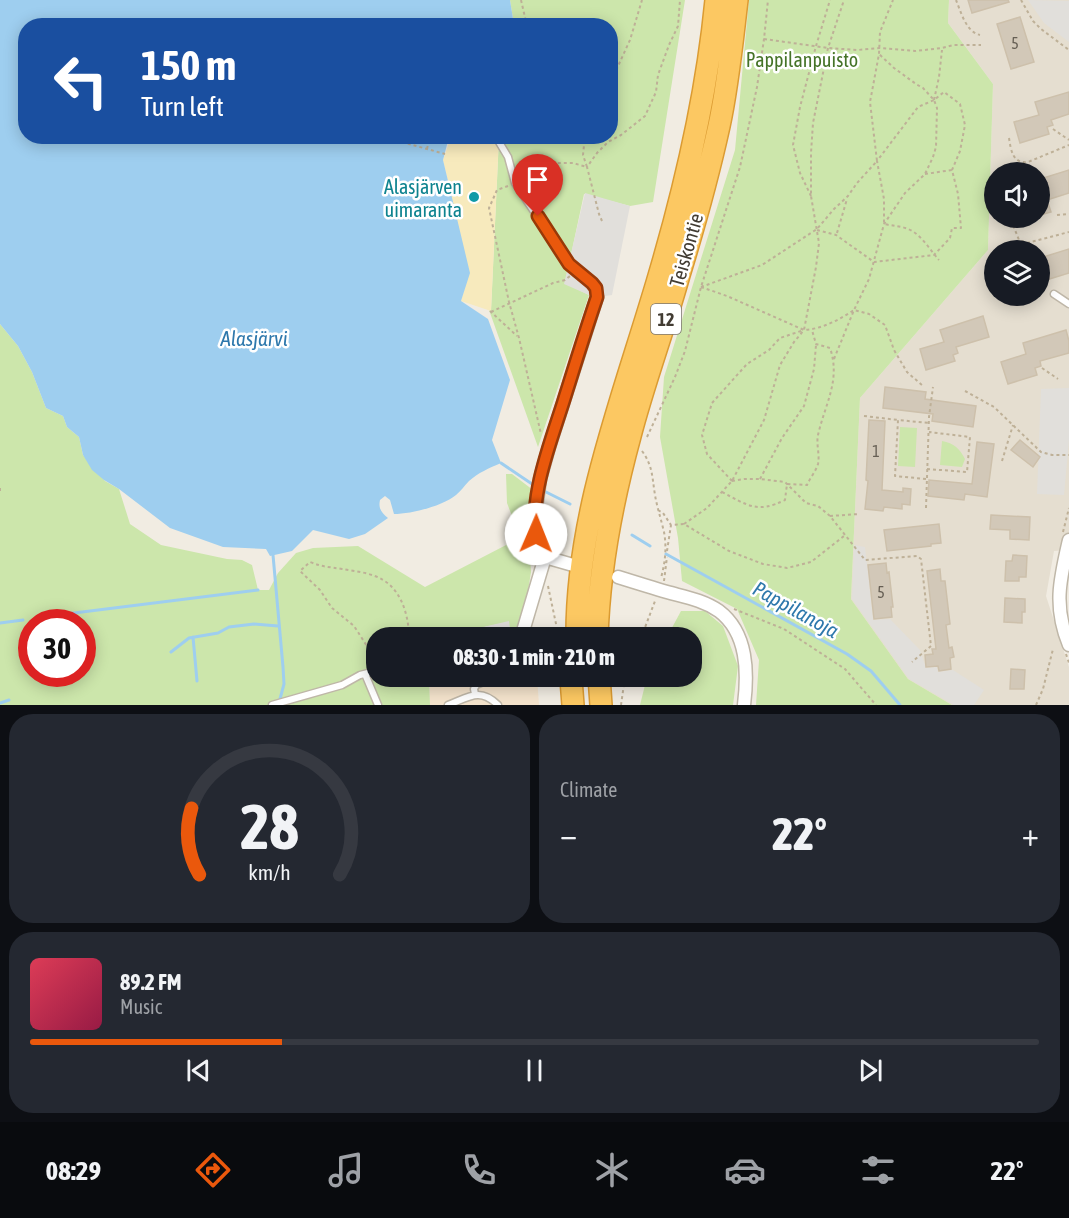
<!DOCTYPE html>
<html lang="en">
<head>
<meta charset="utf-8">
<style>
  :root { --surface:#171b24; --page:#242831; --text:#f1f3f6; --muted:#9ea1a6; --line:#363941; --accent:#ea580c }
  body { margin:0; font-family:"Asap Condensed",sans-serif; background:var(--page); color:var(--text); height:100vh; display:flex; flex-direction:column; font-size:22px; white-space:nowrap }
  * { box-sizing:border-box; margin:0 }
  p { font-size:20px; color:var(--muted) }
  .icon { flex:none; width:33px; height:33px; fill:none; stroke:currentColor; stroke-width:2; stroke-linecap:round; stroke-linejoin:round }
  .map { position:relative; height:705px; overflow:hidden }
  .side { display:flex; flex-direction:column; gap:9px; padding:9px; background:#0d0f14; flex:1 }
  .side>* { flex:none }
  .top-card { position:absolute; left:18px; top:18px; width:600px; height:126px; border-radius:24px; box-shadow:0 3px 15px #0003; background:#1a4fa0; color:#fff; overflow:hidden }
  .tools { position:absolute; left:984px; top:162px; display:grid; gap:12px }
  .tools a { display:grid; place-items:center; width:66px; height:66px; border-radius:50%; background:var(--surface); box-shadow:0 3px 15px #0003; font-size:30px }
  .speed { position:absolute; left:18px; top:609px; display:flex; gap:12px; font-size:30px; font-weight:700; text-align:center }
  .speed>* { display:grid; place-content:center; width:78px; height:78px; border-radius:50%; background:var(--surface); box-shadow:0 3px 15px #0003; line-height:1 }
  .speed .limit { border:9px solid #d22; background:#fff; color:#111 }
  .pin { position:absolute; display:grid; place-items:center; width:51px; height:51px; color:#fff; margin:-62px -26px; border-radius:50% 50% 50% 0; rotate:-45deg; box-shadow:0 0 6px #0007 }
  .pin .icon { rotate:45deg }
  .me { position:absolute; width:66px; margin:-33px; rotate:1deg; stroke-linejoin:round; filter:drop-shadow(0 0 4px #0008) }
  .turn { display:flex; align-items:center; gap:21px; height:126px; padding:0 24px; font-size:27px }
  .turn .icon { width:78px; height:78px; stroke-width:2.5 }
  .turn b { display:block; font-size:42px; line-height:51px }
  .big { font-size:45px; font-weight:800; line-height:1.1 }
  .side .tile { flex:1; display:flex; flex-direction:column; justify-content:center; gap:9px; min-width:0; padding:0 21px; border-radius:24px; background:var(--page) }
  .side .dial { align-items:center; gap:0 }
  .dial svg { height:156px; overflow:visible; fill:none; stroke:var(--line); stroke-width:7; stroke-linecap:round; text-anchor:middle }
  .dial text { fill:var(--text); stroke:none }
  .song { display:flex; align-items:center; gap:18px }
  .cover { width:72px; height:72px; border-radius:9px; background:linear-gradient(135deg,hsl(350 70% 55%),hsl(340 70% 35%)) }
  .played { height:6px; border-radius:3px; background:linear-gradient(90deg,var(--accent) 25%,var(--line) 25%) }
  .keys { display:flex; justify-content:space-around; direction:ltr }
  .heat { display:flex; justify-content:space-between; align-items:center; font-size:33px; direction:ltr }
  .side .tiles { flex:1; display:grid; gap:9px; grid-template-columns:1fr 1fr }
  .tile:last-child { grid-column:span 2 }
  .trip { position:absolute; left:366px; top:627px; width:336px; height:60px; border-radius:24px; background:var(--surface); box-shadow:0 3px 15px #0003; font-weight:800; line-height:60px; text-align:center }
  .dock { display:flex; height:96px; justify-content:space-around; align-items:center; background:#090b0e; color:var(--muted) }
  .dock .icon { width:42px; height:42px }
  .dock .active { color:var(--accent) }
  .dock b { font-size:27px; color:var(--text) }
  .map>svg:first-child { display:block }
  .residential { fill:#e5ded0; fill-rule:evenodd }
  .commercial { fill:#f4e3cc }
  .green { fill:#cce6ab; fill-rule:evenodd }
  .sand { fill:#f7eabd }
  .parking { fill:#e1dfdb }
  .water { fill:#9eceef }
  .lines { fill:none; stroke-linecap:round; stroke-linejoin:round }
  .stream { stroke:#9eceef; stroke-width:3 }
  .building { fill:#d2c8b8; stroke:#cdc0ab; stroke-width:1.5 }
  .lane-casing { stroke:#bfb7a8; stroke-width:9 }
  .street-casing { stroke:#bfb7a8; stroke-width:15 }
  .highway-casing { stroke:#db9b32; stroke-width:24 }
  .path { stroke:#beb097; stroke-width:2; stroke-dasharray:3 3; stroke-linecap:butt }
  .lane { stroke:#fff; stroke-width:6 }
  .street { stroke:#fff; stroke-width:12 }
  .highway { stroke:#fcc862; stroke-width:21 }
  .route-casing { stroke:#983908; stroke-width:15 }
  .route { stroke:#ea580c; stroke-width:10 }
  .culture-dot { fill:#0f9aa8; stroke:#fff; stroke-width:2 }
  .labels { text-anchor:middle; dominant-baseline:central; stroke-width:5; stroke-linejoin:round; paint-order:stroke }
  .number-label { font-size:16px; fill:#665f54 }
  .shield { fill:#fff; stroke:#7b7670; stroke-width:1.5 }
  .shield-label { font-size:18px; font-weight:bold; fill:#423c33 }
  .park-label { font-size:20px; fill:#457328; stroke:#fff }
  .culture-label { font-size:20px; fill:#0d838f; stroke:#fff; text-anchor:end }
  .street-label { font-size:20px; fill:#423c33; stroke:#fff }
  .water-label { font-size:21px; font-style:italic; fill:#2e78ac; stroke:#fff }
</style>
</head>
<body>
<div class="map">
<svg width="1069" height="705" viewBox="0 0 1069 705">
  <rect width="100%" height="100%" fill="#f1ece2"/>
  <path class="residential" d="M949 0H1069V550L1054 551 1046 596 1069 667V705H952L908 679 851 599 860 398 988 250 993 84 948 23ZM994 172H1040V218H994ZM994 250H1040V296H994Z"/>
  <path class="commercial" d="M429 677H537L539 705H430Z"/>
  <path class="green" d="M510 0H685L653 202 630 206 584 194 565 283 589 295 538 447 489 310 491 311 499 137 610 136V26L514 25Z
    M749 0H949L948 23 993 84 988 250 860 398 851 599 908 679 952 705H756L759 660 737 609 682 581 678 538 660 437 664 377 735 150Z
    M0 324 18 346 32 372 46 408 63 416 67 427 79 437 83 455 105 481 119 489 130 524 161 545 227 559 242 560 252 565 258 590H269L278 573 296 553 313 548 358 546 425 587 510 543 515 524 507 503 506 474H512L533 490 528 528 531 572 526 604 514 637H512L508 622 466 631 467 637 376 638V676L429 677 430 705H0ZM32 622H82V674H32Z
    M900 427 917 428 915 467 898 466Z
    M942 441C954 443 960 449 965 459L962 467 940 465Z
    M681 611H705L723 626 738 666 733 705H640L647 677 692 676V638L667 637Z"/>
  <path class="sand" d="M451 137H499L491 311 461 301 469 273 443 160Z"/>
  <path class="parking" d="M1028 0 1069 1V42L1044 23Z
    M585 193 630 206 612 295 597 297 589 295 564 284Z
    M1069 388V440L1064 495 1037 494 1041 389Z
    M854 545 865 547 873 620 890 619 920 650 926 668 937 667 938 672 953 670 984 690 974 705H954L909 679 852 599Z
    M509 621 511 637H467L466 631Z"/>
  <path class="water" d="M0 0H510L514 25 26 26V136L449 137 443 160 470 273 461 301 488 319 510 380 492 440 501 463C489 468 478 473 469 481 464 486 461 491 456 495 443 506 411 514 394 514L390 500 385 496 380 500C378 509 382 513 388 518L365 534 349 539 313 530 292 551 270 556 266 549 223 547 170 528 119 489 104 480 92 470 83 455 79 437 67 427 63 416 46 408 32 372 18 346 0 324Z"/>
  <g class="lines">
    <path class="stream" d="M501 463 535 486
      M544 491 570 504
      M632 535 650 546
      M666 554 847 654 871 671 900 705
      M273 555 283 667 284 684 280 699
      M42 617 258 590
      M0 623 23 620
      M193 637 197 681
      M171 652 189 638 218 633 229 627 254 624 278 626
      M0 703 9 700"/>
  </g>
  <path class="building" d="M968 0H1008L1009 2 972 13Z
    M1020 17 1034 62 1011 69 997 24Z
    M1069 92V114L1051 120 1053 125 1047 127 1049 134 1020 143 1014 122 1039 115 1035 102Z
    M1069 170V193L1047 200 1051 212 1040 215V179Z
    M1069 249V273L1040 282V258Z
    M983 316 989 337 956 347 958 353 953 355 955 361 926 370 920 349 944 342 940 330Z
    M1066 330 1069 341V353L1040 361 1041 366 1035 368 1037 375 1008 384 1001 362 1026 354 1023 343Z
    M885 387 926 392 925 399 976 406 973 427 932 421 933 414 883 408Z
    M869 420 885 421 882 490 903 492V488L911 489 910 505 902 504V509L884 507 883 511 865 509 868 481 866 480Z
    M1020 440 1040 457 1033 467 1011 450Z
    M977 442 994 444 987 497 965 494 964 500 928 496 929 480 972 484Z
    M991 515 1030 517 1029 540 1010 539V530L990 529Z
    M939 524 941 543 931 544V546L887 551 884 530Z
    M1013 555 1027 556 1026 577H1019V581H1005L1006 561H1012Z
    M886 563 887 573 889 572 893 607H891L892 617 874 619 868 565Z
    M940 569 941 581H945L950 624 946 625 949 648 952 647 954 657 950 658 951 669 939 671 938 666 926 667 925 655 933 654 932 649H936L927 571Z
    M1005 598 1025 599V612H1022V623L1004 622Z
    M1011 669 1025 670 1024 689H1010Z"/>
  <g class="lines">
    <defs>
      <path id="lane" d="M499 142 508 157 515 183 569 264 593 283 596 288 597 297
        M1054 294 1069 304
        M365 674 378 705
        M475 694 474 689 476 685 497 676
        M272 705 342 685 360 675 376 671
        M448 705C469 697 480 687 498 705"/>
      <path id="street" d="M1069 540C1060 579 1053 606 1069 645
        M573 565 545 557 536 534 534 522 540 479 549 447 597 297
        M618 577C634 582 650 587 667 592 685 597 703 600 719 611 748 633 748 673 744 705
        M521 638 545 557"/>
      <path id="highway" d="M577 638C576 513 625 393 659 276 686 185 707 94 716 0
        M597 638C599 569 612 502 630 436 644 382 664 329 679 275 694 226 708 176 719 126 728 85 732 42 737 0
        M572 676 571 679 573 705
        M599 676 601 705"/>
    </defs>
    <use href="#lane" class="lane-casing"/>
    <use href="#street" class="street-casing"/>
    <use href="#highway" class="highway-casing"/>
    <path class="path" d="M521 0 527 26
      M956 0C961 12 966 32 980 35
      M1021 0 1033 21 1041 29 1069 50
      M764 39 828 48 858 50 879 48 915 51 942 48 954 45H981
      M610 80 613 77 630 40 642 0
      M934 100 939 77 942 50
      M1053 129 1069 140
      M1009 138C1011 151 1013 164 1028 162L1069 145
      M402 142 445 154
      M427 149 430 136
      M925 174 952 170
      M521 178 540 163H573L587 167 583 155 585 136
      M508 186 497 190 489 208 509 302 519 338 541 434
      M811 196 800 173 793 145 800 107 816 46 830 0
      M1057 215 1069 214
      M1011 220 1019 240 1027 243 1069 232
      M602 221 599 214 587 167 597 153 608 142 621 135 645 116 656 92 658 75 669 45 678 26 680 0
      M817 230 836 235 874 262 934 255 950 238 952 228H961L958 194 952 170 960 151 965 125 960 104 944 92 934 100 918 107 877 161 884 199V224C893 226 901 226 908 229 921 234 930 250 939 260
      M837 233 847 199
      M701 287 762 265 817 229 834 209 848 196 857 183 877 161 870 102 879 54 880 32 893 0
      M701 287 727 296 804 330C822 329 839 320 854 310L869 314 885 325 894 350 907 372 923 386
      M490 311 517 336
      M491 312 553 283 565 280 570 276
      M834 359 854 310 869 279 884 224 905 193 925 174 933 157 936 147 937 108 934 100 923 88 916 84 894 68 879 54
      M1042 368 1058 379
      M965 391 994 407 1041 452 1052 455H1069
      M864 416 898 420
      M647 437 675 377 685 351 701 287 740 167 757 87 764 39 768 0
      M642 451C653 466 652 477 655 495 657 507 661 519 664 532 667 548 665 563 661 578
      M1002 461 1013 425
      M927 469 967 472 970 437 929 432
      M760 479 782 438 804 406 814 369 816 345
      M926 479 895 476 898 420 929 423
      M732 481 744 479H760L785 482 806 503 818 506 830 516 865 560 917 556 921 559 931 646 912 662
      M732 481 707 454 702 435 712 403 747 364 769 350 780 338 804 330
      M0 488V493
      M722 492C747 505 757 514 785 500L787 484 807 485C810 478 816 471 818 464 820 455 816 444 818 435 825 404 841 380 830 348L816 344 812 330
      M926 508 929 417 933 387
      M658 510 663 513 671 525 684 524 729 551 763 564 787 568 811 562 844 536
      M830 516 859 514
      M684 524 707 508 732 481 764 420 780 365 794 342 804 330 816 267 819 243 811 196V153L813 123 828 48 844 0
      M1063 532 1069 508
      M667 551 671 525
      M664 581 667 557
      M548 586 559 638
      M734 609 784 629 845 669 876 705
      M641 638 655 601
      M1066 654 1069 663
      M376 660 354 626 332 608 320 590 300 571 310 562C322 567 330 567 342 569 355 571 372 573 383 580 402 591 409 617 409 638
      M621 705 624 684 627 676
      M1036 705 1043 689 1053 649"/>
    <use href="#lane" class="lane"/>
    <use href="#street" class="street"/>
    <use href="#highway" class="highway"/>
  </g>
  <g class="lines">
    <defs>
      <path id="route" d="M536 534C530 494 551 441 563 403 574 368 585 332 597 297L596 288 592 283 569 264 538 216"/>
    </defs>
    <use href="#route" class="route-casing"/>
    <use href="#route" class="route"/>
  </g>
  <circle class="culture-dot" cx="474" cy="197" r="6"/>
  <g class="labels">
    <g class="number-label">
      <text x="1015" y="43">5</text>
      <text x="876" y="451">1</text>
      <text x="881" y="592">5</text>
    </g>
    <rect class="shield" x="651" y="304" width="30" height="30" rx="4.5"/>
    <g class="shield-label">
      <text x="666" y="319">12</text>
    </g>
    <g class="park-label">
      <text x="802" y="59">Pappilanpuisto</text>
    </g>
    <g class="culture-label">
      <text x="462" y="186">Alasjärven<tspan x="462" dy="23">uimaranta</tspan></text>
    </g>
    <g class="street-label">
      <text transform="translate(686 250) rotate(-74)">Teiskontie</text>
    </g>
    <g class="water-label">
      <text x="254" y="338">Alasjärvi</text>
      <text transform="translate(796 609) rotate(29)">Pappilanoja</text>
    </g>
  </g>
</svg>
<div class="tools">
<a><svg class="icon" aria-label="sound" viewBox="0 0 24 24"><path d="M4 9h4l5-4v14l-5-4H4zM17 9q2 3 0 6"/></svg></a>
<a><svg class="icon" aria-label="layers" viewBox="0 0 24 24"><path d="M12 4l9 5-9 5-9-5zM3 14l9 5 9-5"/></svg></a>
</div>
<div class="speed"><div class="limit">30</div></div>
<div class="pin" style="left:538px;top:216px;background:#d93025"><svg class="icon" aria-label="arrive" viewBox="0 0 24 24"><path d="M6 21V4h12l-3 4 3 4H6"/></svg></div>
<svg class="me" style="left:536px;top:534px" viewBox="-20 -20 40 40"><circle r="19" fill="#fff"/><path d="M0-13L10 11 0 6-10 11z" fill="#ea580c"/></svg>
<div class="trip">08:30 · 1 min · 210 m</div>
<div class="top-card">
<div class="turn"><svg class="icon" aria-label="left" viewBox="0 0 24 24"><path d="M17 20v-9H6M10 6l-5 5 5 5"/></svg><div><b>150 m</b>Turn left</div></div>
</div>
</div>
<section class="side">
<div class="tiles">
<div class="tile dial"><svg viewBox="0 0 100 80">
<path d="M14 69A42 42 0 1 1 86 69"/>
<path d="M14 69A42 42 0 0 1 10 35" stroke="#ea580c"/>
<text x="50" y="56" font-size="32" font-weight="700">28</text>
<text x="50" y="72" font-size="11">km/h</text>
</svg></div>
<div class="tile"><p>Climate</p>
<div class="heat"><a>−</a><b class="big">22°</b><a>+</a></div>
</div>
<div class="tile">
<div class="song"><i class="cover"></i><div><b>89.2 FM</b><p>Music</p></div></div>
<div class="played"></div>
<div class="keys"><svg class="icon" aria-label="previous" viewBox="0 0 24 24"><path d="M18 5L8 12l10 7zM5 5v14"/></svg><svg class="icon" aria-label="pause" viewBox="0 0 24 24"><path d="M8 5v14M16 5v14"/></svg><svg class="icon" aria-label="next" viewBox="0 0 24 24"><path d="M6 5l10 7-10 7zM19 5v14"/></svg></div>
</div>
</div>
</section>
<nav class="dock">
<b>08:29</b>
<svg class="icon active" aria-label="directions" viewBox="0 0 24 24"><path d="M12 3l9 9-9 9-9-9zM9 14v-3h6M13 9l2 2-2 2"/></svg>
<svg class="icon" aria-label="music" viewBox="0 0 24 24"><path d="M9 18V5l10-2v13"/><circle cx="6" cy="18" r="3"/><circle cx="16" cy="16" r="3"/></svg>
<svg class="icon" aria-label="phone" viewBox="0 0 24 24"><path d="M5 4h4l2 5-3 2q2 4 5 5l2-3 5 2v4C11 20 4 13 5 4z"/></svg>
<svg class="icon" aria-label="climate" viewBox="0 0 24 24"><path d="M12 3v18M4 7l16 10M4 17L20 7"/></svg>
<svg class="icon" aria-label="car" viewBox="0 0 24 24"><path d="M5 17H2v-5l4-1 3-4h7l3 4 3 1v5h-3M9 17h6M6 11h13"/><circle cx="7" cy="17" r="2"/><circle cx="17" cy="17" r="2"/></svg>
<svg class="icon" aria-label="filters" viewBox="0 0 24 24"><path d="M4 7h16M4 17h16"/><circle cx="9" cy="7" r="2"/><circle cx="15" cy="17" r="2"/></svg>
<b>22°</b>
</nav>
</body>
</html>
